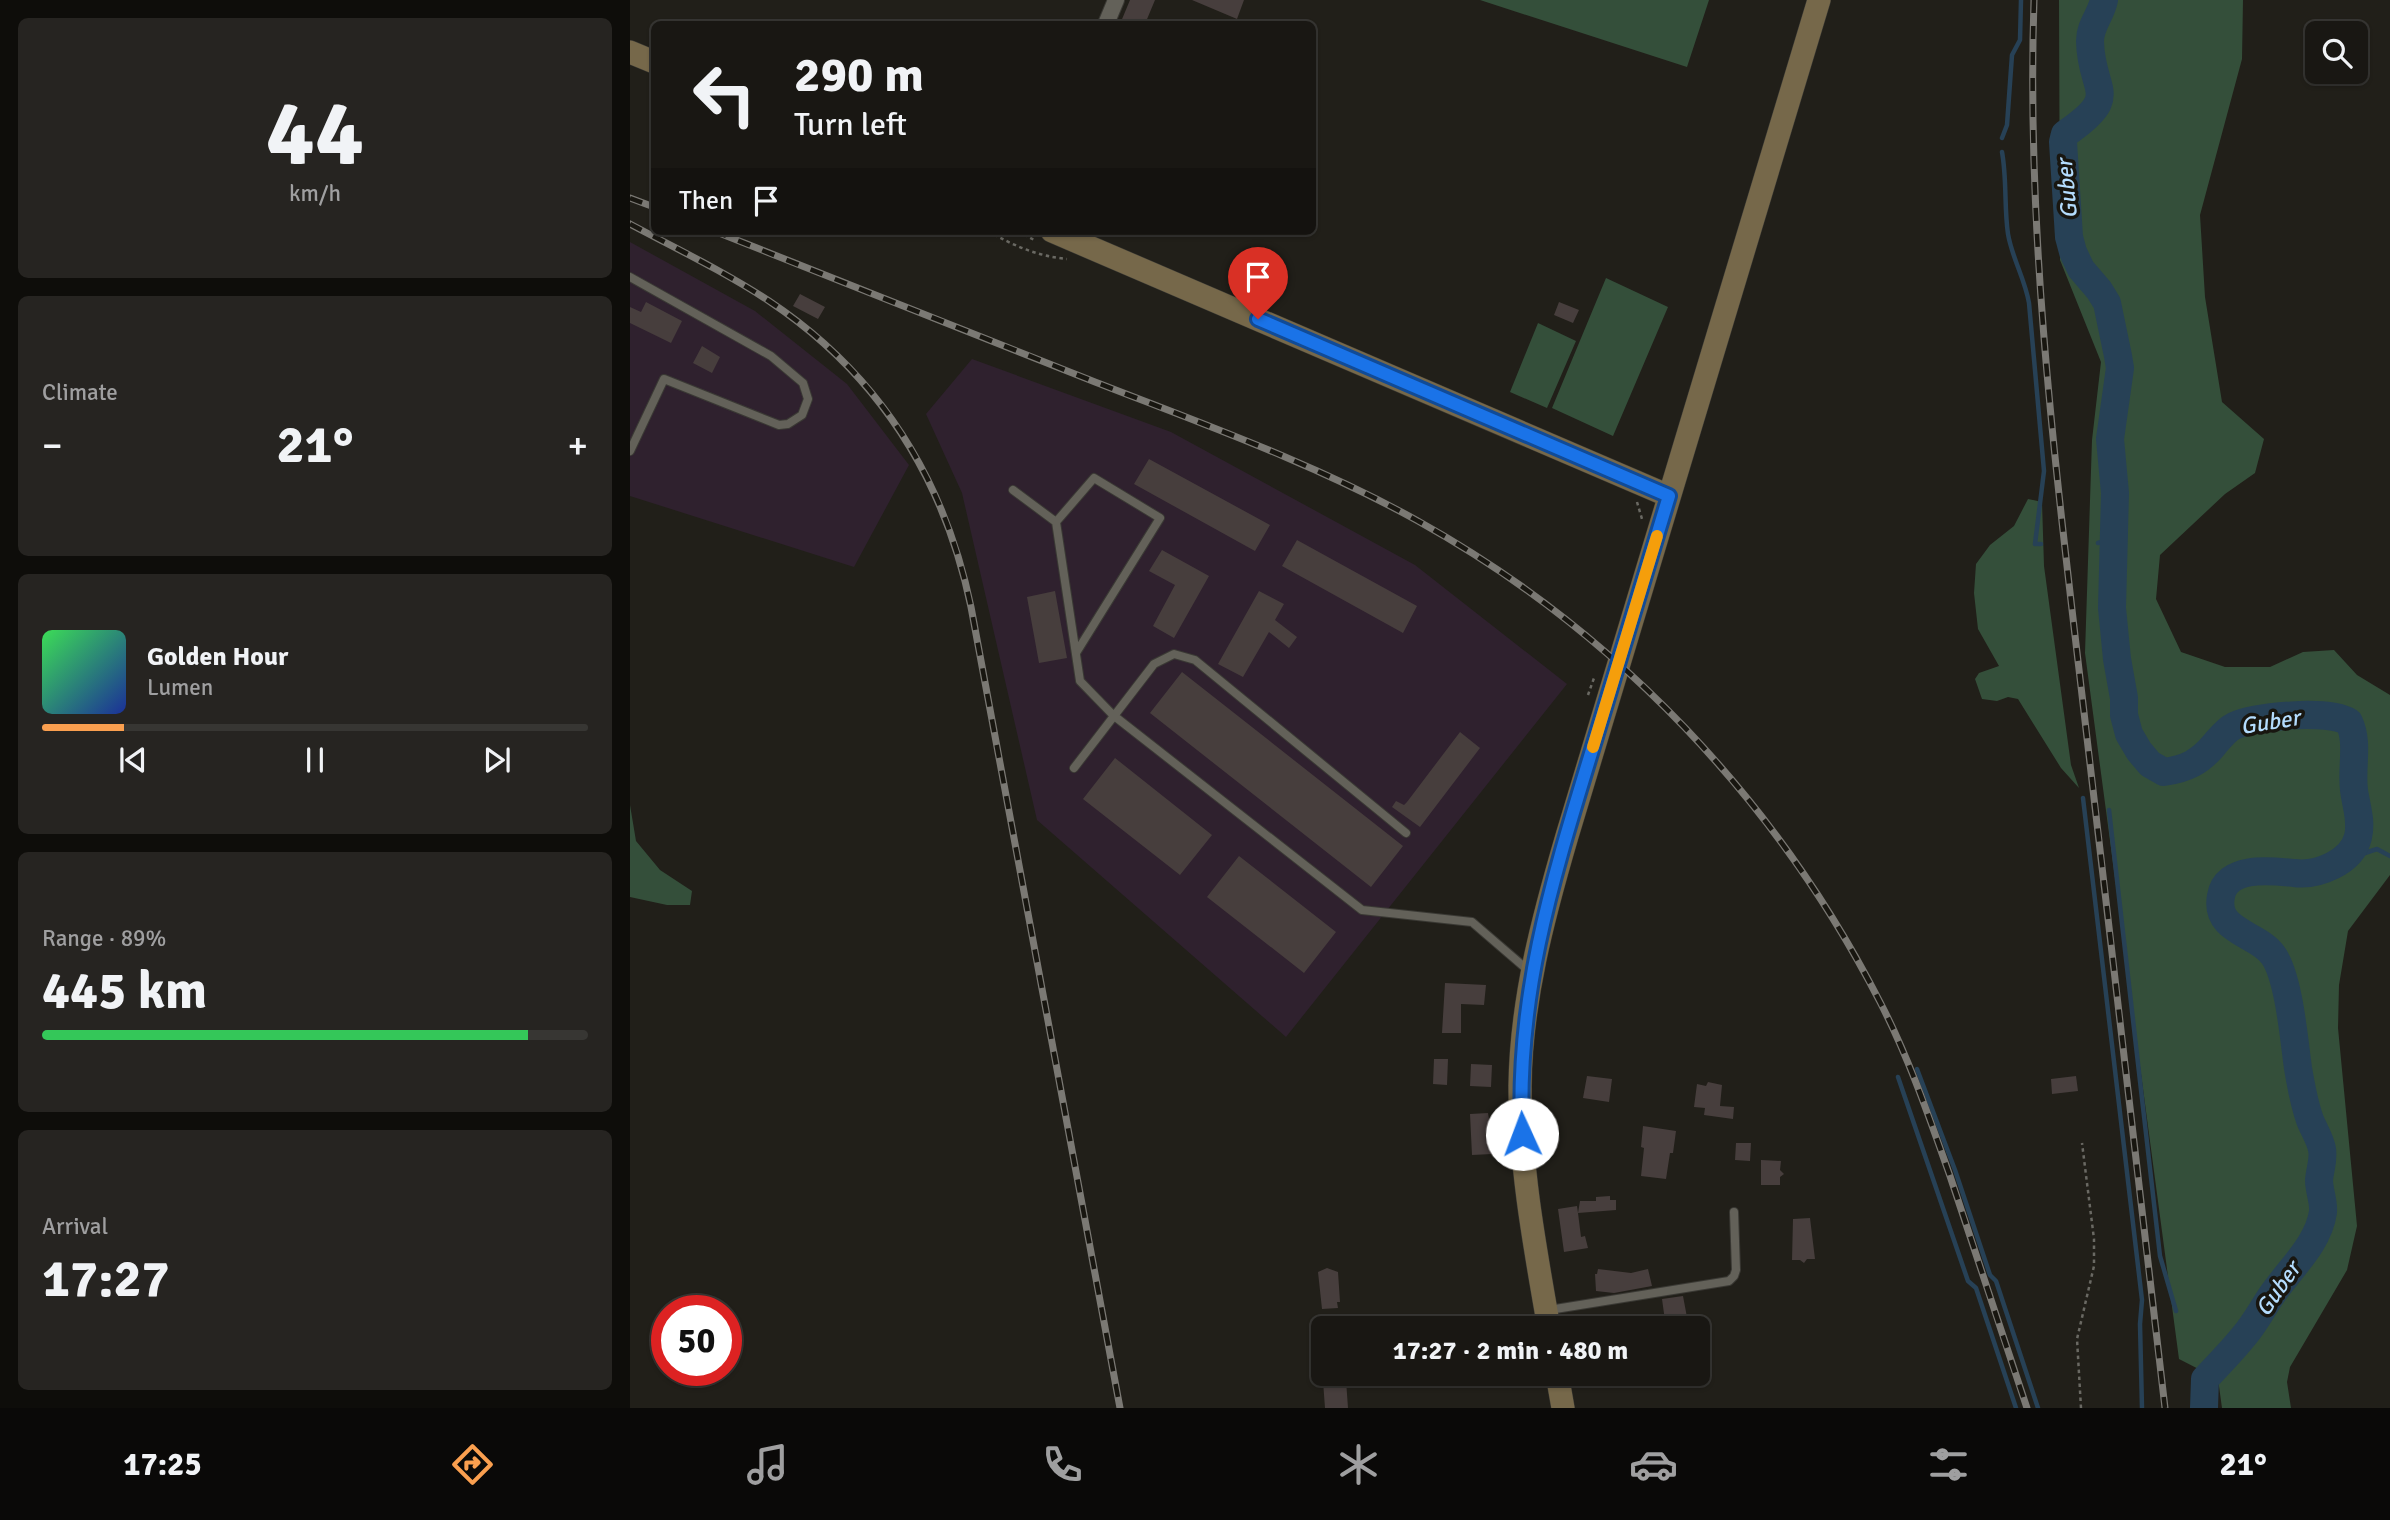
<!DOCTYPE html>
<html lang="en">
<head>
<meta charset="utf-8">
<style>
  :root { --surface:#191713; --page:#262421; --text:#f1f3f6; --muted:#9f9fa0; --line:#373633; --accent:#fa9f4f }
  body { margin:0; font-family:Signika,sans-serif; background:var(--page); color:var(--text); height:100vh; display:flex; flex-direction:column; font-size:26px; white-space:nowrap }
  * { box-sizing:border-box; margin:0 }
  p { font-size:23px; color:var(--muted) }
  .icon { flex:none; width:38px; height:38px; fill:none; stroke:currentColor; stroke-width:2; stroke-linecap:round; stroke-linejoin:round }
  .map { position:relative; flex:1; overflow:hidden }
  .drawer { display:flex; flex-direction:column; gap:18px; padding:18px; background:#0e0d0a; width:630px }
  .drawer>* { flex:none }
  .guide { position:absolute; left:21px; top:21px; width:665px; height:214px; border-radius:10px; box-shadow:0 2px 5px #0004,0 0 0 2px var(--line); background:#191713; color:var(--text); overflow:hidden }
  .tools { position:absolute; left:1675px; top:21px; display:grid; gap:14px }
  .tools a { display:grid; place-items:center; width:63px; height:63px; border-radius:10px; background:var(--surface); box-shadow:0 2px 5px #0004,0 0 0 2px var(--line); font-size:35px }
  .speed { position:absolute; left:21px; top:1295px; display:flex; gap:14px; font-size:35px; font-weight:700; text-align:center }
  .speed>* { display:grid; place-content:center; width:91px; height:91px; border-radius:50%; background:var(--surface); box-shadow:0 2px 5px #0004,0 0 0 2px var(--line); line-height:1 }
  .speed .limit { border:10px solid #d22; background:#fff; color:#111 }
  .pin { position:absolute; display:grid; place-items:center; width:60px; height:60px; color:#fff; margin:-72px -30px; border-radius:50% 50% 50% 0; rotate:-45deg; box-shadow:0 0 7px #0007 }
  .pin .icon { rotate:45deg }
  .me { position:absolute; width:77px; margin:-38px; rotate:358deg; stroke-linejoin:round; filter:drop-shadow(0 0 5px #0008) }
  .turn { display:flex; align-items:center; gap:24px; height:147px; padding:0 28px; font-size:32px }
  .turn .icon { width:91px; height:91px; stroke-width:2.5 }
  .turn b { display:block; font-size:49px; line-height:60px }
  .then { display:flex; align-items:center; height:66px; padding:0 28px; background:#0003; gap:14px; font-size:26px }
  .big { font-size:52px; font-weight:700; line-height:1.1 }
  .drawer .card { flex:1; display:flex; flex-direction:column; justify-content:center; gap:10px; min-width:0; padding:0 24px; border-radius:10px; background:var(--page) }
  .drawer .dial { align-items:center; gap:0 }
  .dial b { font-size:91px; line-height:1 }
  .song { display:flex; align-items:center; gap:21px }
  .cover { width:84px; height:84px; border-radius:10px; background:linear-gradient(135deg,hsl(130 70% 55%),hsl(230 70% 35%)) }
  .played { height:7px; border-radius:4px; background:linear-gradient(90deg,var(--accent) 15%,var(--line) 15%) }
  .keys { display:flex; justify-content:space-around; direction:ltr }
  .heat { display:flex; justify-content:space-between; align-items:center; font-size:38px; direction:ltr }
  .charge { height:10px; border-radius:5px; background:linear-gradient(90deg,#34c759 89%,var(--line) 0) }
  .trip { position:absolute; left:681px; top:1316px; width:399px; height:70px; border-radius:10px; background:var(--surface); box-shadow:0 2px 5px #0004,0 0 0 2px var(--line); font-weight:700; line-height:70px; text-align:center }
  .tabs { display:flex; height:112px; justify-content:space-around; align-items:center; background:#0a0908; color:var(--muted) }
  .tabs .icon { width:49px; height:49px }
  .tabs .current { color:var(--accent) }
  .tabs b { font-size:32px; color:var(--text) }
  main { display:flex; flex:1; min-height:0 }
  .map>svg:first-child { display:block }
  .industrial { fill:#2f212e }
  .green { fill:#344f3a }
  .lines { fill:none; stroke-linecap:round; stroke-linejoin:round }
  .stream { stroke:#274156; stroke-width:4.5 }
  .river { stroke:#274156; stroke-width:28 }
  .building { fill:#473e3d }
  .lane-casing { stroke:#3a3934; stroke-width:10 }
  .street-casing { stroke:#3a3934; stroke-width:18 }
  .secondary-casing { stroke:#3a3934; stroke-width:24 }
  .path { stroke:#6a6963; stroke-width:2.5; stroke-dasharray:3.5 3.5; stroke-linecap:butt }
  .lane { stroke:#636159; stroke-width:8 }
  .street { stroke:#636159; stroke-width:16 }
  .secondary { stroke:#76684a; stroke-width:23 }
  .rail-casing { stroke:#7b7974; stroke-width:7 }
  .rail { stroke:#181610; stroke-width:4.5; stroke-dasharray:13; stroke-linecap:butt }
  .route-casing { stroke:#114b97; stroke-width:18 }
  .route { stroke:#1a73e8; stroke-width:12 }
  .slow { stroke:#f59e0b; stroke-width:12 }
  .labels { text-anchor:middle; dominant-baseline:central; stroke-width:7; stroke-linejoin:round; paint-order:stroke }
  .water-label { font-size:23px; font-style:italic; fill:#b4dcfd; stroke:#181610 }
</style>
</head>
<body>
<main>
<section class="drawer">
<div class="card dial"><b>44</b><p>km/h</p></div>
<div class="card"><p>Climate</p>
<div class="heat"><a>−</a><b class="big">21°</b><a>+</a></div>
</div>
<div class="card">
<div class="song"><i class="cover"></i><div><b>Golden Hour</b><p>Lumen</p></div></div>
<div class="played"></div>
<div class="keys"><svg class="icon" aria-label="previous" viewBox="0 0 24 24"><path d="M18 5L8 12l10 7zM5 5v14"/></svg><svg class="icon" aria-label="pause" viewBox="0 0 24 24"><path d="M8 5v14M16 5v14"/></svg><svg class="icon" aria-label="next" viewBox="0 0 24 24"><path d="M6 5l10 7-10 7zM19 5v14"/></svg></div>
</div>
<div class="card"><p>Range · 89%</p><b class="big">445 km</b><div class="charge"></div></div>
<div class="card"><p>Arrival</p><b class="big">17:27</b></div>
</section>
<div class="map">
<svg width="1760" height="1408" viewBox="0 0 1760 1408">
  <rect width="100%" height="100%" fill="#211f19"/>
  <path class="industrial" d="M0 242 125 311 217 384 279 465 224 567 0 496Z
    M342 359 541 432 785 565 937 684 656 1037 407 820 332 493 296 414Z"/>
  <path class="green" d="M850 0H1079L1057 67Z
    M1429 0H1613L1612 59 1570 215 1575 297 1592 402 1634 439 1625 473 1595 494 1530 555 1526 599 1551 652 1595 667H1640L1673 652 1704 650 1727 675 1760 695V875L1718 931 1709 985 1708 1028 1727 1226 1717 1270 1660 1367 1657 1382 1661 1408H1592L1588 1379 1549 1359 1455 653 1462 440 1471 362 1430 260Z
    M976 278 1038 307 983 436 922 408Z
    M908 323 946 341 917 408 880 392Z
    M1398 499 1412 502 1414 566 1441 765 1449 788 1431 768 1388 699 1378 697 1367 701 1352 699 1345 679 1349 673 1369 666 1348 629 1344 593 1346 564 1360 545 1384 526Z
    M0 805 6 841 30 870 62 891 60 905H37L0 897Z"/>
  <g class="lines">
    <path class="stream" d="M1423 134H1435
      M1372 138 1377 125 1382 55 1390 40 1391 0
      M1372 152C1377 179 1374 207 1378 234 1382 258 1395 279 1399 303L1414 471 1405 544H1411
      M1468 543 1484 538
      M1453 798 1512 1300 1510 1324 1512 1408
      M1479 810 1530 1256 1546 1311
      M1711 861 1747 849 1760 856
      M1287 1069 1325 1170 1360 1275 1366 1281 1408 1408
      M1268 1077 1338 1281 1346 1288 1386 1408
      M1590 1352 1596 1357"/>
    <path class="river" d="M1474 0C1471 15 1460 25 1460 41 1461 94 1493 94 1435 134L1433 142 1439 237 1443 252 1451 269 1469 290 1477 303 1488 356 1490 368 1480 439 1485 493 1482 608 1487 659 1494 698V715L1499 734 1509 751 1520 764 1534 772C1556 769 1570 762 1584 745 1590 738 1596 730 1604 726 1626 716 1698 709 1719 722 1729 743 1721 767 1724 790 1726 806 1732 821 1728 837 1722 862 1688 876 1664 873 1642 871 1596 865 1591 896 1584 932 1628 933 1643 955 1659 977 1664 1040 1668 1068 1671 1086 1674 1103 1680 1120 1684 1130 1690 1139 1692 1149 1694 1160 1690 1169 1689 1180 1689 1191 1694 1201 1693 1212 1689 1241 1664 1265 1647 1288 1635 1303 1627 1321 1614 1336 1602 1351 1588 1365 1575 1379L1574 1408"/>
  </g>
  <path class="building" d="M500 0H525L515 24H490Z
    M562 0H614L607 19Z
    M170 294 195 307 188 319 163 306Z
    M16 302 52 321 41 343 0 323V307L11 312Z
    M929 302 949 310 943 323 924 315Z
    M72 346 90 357 82 373 63 363Z
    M519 459 640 525 625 551 504 484Z
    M667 540 787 606 773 633 652 566Z
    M532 550 579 576 544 638 523 626 545 585 519 571Z
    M425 591 437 658 409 663 397 597Z
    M629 591 654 604 645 620 667 637 659 648 639 632 613 677 588 664Z
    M552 672 773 846 741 887 520 713Z
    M830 732 850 748 790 827 762 807 766 801 774 805 777 802Z
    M485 758 582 835 550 875 453 799Z
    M609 856 706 932 674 973 577 897Z
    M815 983 856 985 854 1005 831 1004V1033H812Z
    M804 1059H818L817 1085 803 1084Z
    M841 1064 862 1065 861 1087 840 1086Z
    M957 1076 982 1079 979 1102 953 1098Z
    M1446 1076 1448 1091 1422 1094 1421 1079Z
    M1078 1082 1092 1085 1090 1106 1104 1107 1103 1119 1074 1115 1075 1108 1064 1107 1067 1084 1076 1086Z
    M858 1113 859 1119H861L862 1154 842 1155 840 1114Z
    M1013 1126 1046 1131 1043 1153H1040L1036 1179 1011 1176 1014 1148 1011 1147Z
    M1106 1143H1121L1120 1161 1105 1160Z
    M1131 1160 1151 1161 1150 1170 1154 1174 1150 1177V1185H1131Z
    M980 1196V1200H986V1210L948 1213 951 1237 955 1236 958 1248 934 1252 928 1209 947 1206 948 1213 950 1201H966V1197Z
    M1180 1218 1185 1259H1177L1174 1263 1170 1260H1162L1163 1219Z
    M697 1268 708 1272 710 1302H707L708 1308 692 1309 688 1272Z
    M968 1269 1001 1273 1018 1269 1022 1286 984 1293 966 1291 965 1274H967Z
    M1053 1296 1059 1328H1036L1032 1299Z
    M716 1380 718 1408H695L693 1381Z"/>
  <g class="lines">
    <defs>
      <path id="lane" d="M0 277 141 356 173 383 178 399 172 415 158 424 149 425 34 379 0 451
        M383 490 426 522 450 681 483 715 732 910 842 922 899 971
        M426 522 464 478 530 518 446 653
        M444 768 524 664 544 654 565 660 776 833
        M919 1310 1099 1281 1104 1276 1106 1270 1104 1212"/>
      <path id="street" d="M476 24 486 0"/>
      <path id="secondary" d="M0 52 24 62
        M422 231 1039 496
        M919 1328C905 1248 890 1168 890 1086 891 1000 913 918 937 836L1189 0
        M927 1374 933 1408"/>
    </defs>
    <use href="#lane" class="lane-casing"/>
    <use href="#street" class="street-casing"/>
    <use href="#secondary" class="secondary-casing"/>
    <path class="path" d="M358 231C384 246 407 256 437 259
      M388 231 406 241
      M1007 502 1012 519
      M958 695 964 678
      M1451 1408 1447 1339 1464 1266V1239L1452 1143"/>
    <use href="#lane" class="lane"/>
    <use href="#street" class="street"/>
    <use href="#secondary" class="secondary"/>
    <defs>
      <path id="rail" d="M1404 0C1396 233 1425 464 1452 695 1480 932 1507 1170 1535 1408
        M0 198 24 207
        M0 224C47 249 95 272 139 301 250 375 314 478 341 607L490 1408
        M84 231C209 281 335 330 460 380 570 423 684 463 788 521 986 631 1147 801 1250 1002 1279 1058 1299 1117 1320 1176 1346 1253 1371 1331 1397 1408"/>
    </defs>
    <use href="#rail" class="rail-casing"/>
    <use href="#rail" class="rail"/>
  </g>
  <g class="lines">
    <defs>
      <path id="route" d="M628 319 1039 496C1013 581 988 666 962 750 922 881 886 995 892 1134"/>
    </defs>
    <use href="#route" class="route-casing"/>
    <use href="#route" class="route"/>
    <path class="slow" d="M963 747 1027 536"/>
  </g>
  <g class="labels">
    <g class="water-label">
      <text transform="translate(1437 189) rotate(-95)">Guber</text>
      <text transform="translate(1640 722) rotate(-9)">Guber</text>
      <text transform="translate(1648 1289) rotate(-55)">Guber</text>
    </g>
  </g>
</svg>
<div class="tools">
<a><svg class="icon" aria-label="search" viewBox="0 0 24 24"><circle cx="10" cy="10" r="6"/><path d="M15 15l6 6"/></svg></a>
</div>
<div class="speed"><div class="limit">50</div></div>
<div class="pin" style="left:628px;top:319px;background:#d93025"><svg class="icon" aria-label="arrive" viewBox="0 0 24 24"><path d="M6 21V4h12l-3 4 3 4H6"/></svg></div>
<svg class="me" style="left:892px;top:1134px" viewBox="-20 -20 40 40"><circle r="19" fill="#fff"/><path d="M0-13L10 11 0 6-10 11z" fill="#1a73e8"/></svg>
<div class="trip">17:27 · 2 min · 480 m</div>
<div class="guide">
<div class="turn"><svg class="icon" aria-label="left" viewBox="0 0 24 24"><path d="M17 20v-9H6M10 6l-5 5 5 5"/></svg><div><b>290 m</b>Turn left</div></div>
<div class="then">Then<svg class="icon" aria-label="arrive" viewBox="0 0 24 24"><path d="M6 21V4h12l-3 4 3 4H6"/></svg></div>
</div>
</div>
</main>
<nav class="tabs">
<b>17:25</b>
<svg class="icon current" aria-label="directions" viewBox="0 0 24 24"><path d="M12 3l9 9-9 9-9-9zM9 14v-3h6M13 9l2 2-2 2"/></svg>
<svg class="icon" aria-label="music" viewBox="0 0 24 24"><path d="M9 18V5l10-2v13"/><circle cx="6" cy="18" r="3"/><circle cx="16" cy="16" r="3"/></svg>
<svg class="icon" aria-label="phone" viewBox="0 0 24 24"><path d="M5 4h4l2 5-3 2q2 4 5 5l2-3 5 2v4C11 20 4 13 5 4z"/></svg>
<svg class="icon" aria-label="climate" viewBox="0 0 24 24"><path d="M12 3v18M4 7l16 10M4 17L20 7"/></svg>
<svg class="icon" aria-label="car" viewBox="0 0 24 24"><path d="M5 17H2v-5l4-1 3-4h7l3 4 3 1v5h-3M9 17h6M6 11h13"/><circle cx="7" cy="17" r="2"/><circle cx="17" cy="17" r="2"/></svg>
<svg class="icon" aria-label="filters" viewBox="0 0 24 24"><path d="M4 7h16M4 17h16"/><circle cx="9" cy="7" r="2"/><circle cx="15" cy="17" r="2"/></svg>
<b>21°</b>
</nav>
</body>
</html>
